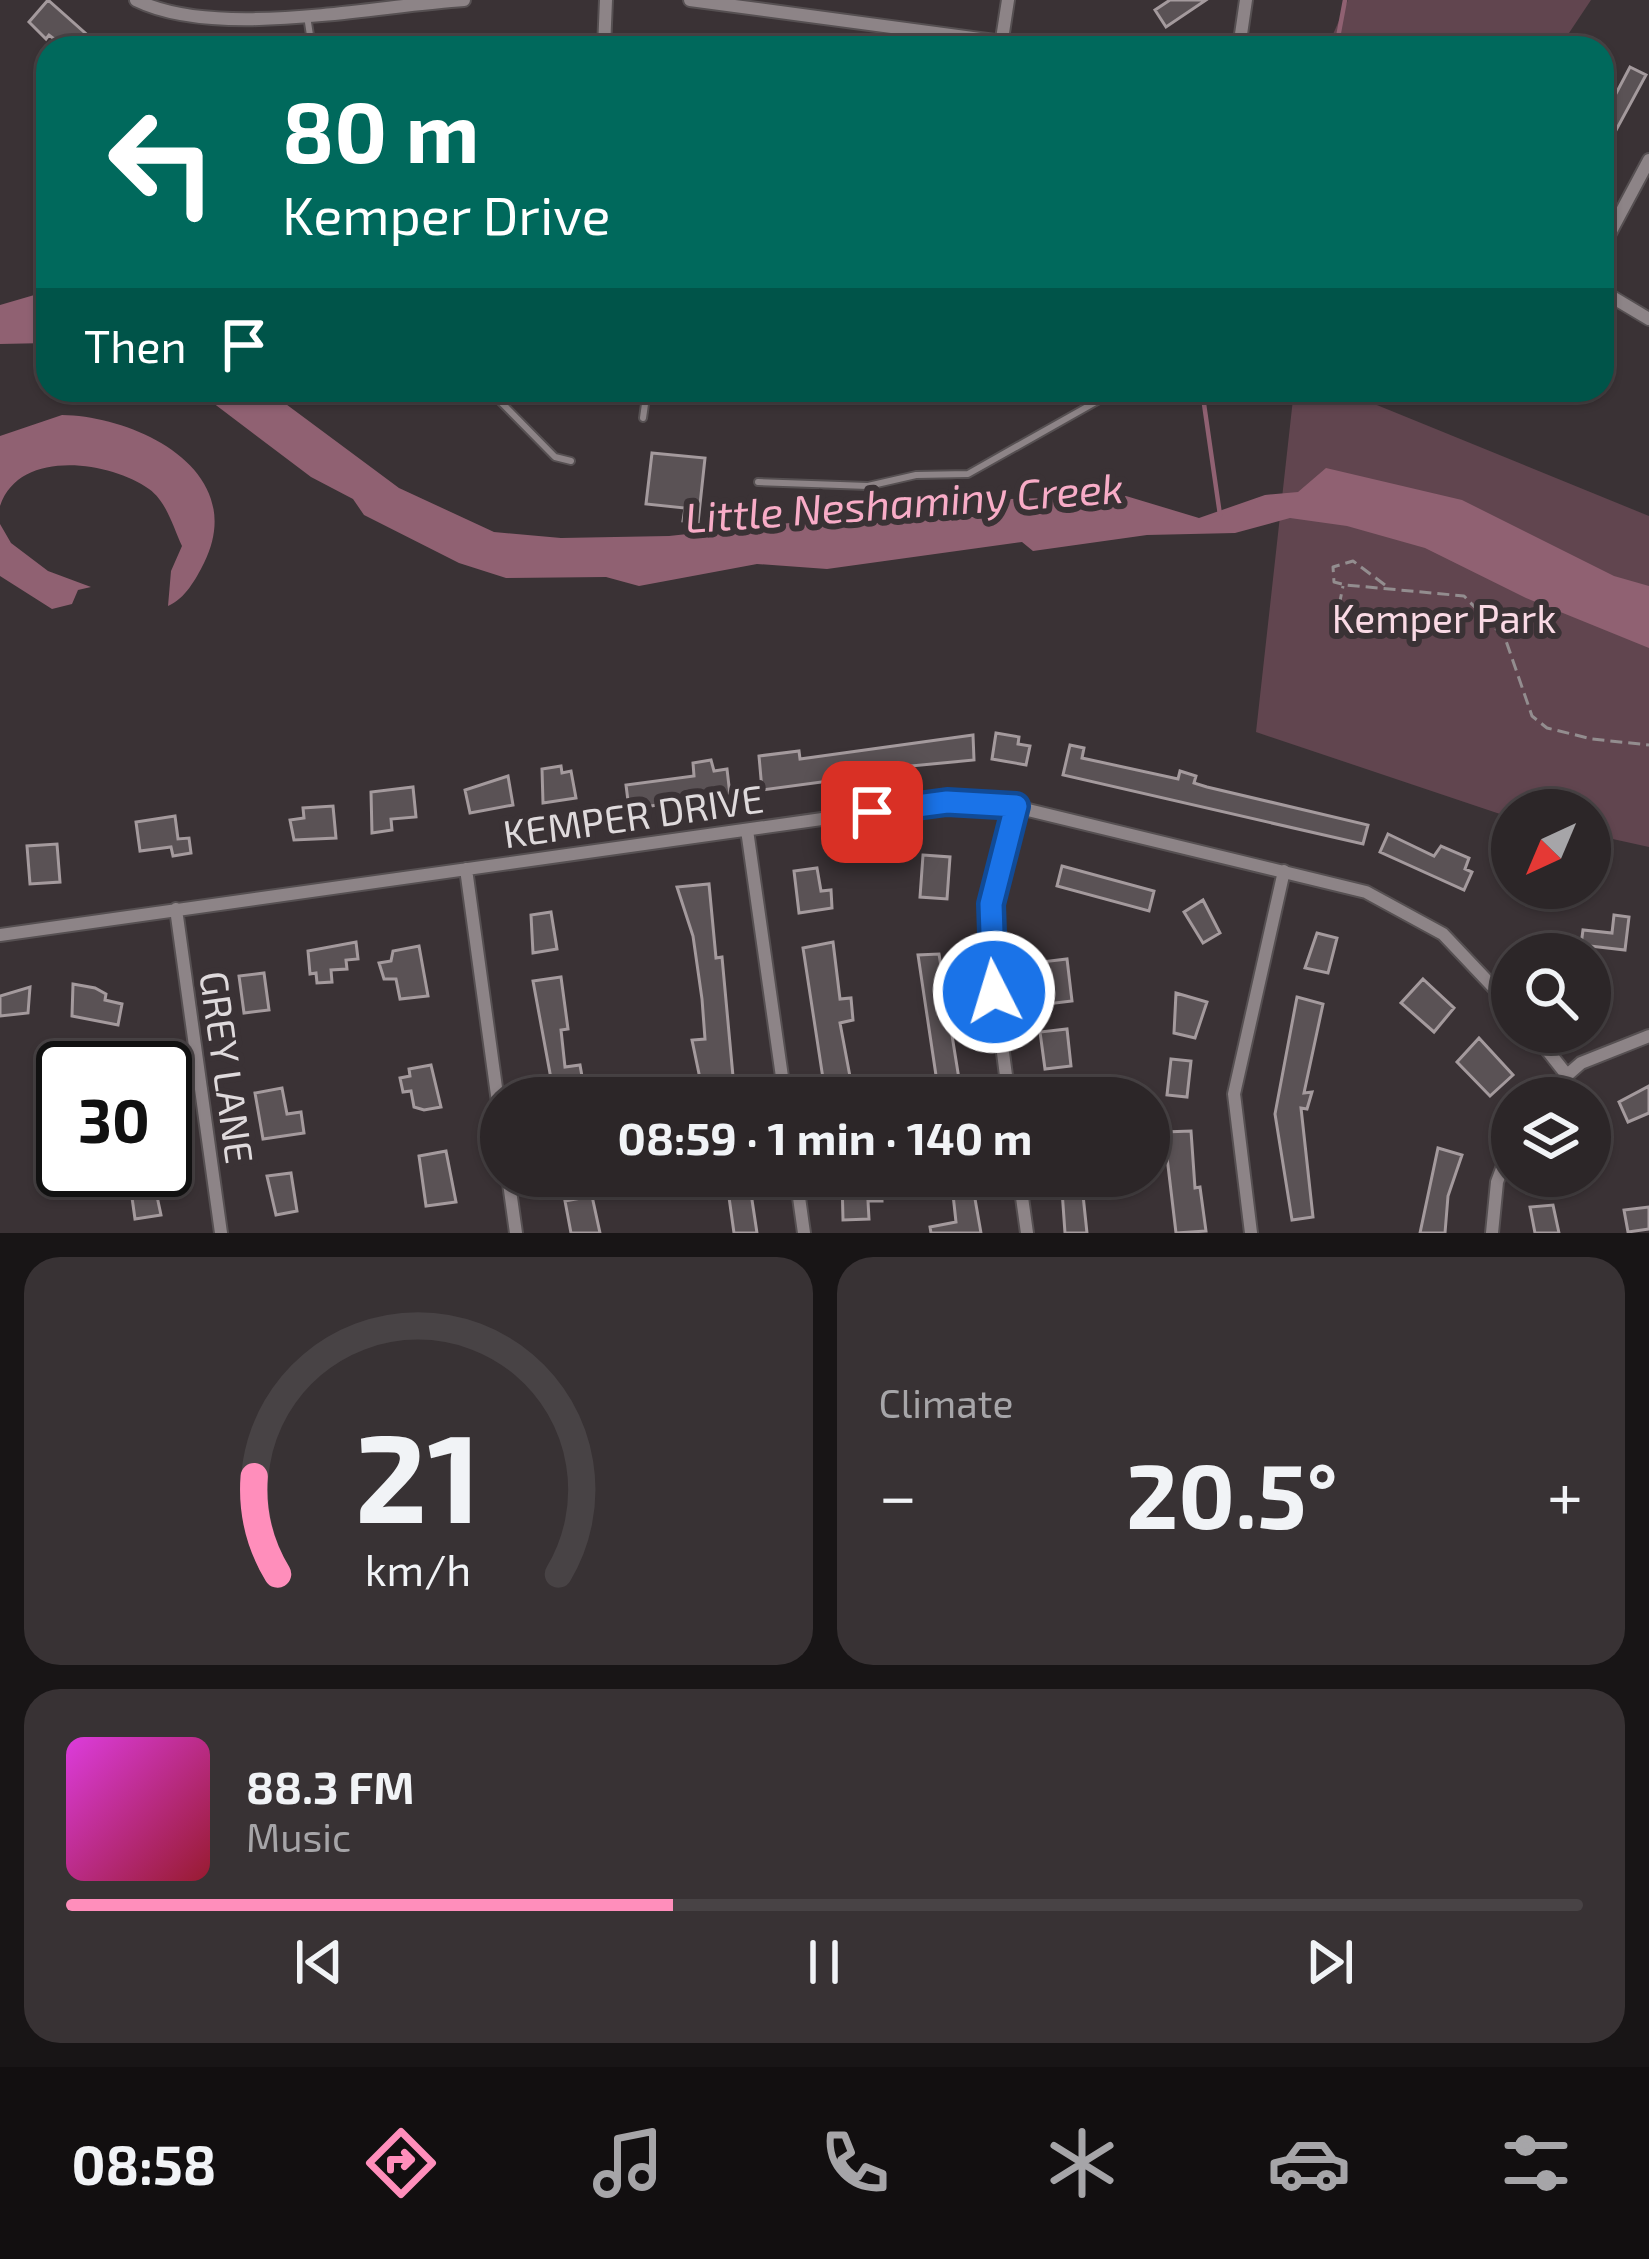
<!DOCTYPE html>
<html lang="en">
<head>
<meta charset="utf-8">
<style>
  :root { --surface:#2c2628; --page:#383234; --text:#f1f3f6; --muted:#a6a5a8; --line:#484345; --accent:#ff8ebb }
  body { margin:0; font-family:"Exo 2",sans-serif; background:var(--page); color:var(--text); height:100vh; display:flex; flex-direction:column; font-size:45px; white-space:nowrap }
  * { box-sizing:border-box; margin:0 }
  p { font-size:39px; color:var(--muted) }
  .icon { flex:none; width:66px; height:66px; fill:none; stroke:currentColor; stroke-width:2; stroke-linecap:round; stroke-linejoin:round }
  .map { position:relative; height:1233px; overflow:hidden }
  .side { display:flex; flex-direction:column; gap:24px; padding:24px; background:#181516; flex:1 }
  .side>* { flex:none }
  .guide { position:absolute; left:36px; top:36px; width:1578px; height:366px; border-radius:36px; box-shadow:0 3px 9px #0004,0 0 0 3px var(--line); background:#00695c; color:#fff; overflow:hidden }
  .needle { width:78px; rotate:224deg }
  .buttons { position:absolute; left:1491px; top:789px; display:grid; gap:24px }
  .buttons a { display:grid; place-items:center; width:120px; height:120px; border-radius:50%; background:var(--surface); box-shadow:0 3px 9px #0004,0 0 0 3px var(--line); font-size:60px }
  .speed { position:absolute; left:36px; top:1041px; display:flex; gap:24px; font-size:60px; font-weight:700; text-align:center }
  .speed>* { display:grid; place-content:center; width:156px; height:156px; border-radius:50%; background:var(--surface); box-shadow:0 3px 9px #0004,0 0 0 3px var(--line); line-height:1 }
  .speed .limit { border:6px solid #111; border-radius:18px; background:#fff; color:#111 }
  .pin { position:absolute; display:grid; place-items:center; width:102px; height:102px; color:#fff; margin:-51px; border-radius:24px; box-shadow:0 6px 18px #0006 }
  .me { position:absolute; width:132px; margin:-66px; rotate:355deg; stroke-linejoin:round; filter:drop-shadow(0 0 9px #0008) }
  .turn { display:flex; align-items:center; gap:42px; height:252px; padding:0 48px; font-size:54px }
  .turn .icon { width:156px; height:156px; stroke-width:2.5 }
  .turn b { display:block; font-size:84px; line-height:102px }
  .then { display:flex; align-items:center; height:114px; padding:0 48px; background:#0003; gap:24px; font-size:45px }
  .big { font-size:90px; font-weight:700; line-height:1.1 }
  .side .card { flex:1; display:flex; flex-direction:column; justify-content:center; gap:18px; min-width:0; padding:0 42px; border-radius:36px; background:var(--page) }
  .side .dial { align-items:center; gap:0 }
  .dial svg { height:312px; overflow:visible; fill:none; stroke:var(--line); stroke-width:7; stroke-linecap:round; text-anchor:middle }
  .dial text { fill:var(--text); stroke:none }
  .song { display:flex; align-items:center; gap:36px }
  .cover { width:144px; height:144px; border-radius:18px; background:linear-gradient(135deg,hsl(300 70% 55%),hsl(350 70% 35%)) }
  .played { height:12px; border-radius:6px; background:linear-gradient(90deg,var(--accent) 40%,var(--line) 40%) }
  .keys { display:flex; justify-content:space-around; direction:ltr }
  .heat { display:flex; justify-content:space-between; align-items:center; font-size:66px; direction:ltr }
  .side .tiles { flex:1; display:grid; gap:24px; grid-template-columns:1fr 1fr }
  .card:last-child { grid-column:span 2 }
  .trip { position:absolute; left:480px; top:1077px; width:690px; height:120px; border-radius:60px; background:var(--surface); box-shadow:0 3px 9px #0004,0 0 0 3px var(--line); font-weight:700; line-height:120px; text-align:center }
  .menu { display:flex; height:192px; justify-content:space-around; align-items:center; background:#120f10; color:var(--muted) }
  .menu .icon { width:84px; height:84px }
  .menu .selected { color:var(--accent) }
  .menu b { font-size:54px; color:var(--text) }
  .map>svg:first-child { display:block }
  .green { fill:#61454f }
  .water { fill:#906172 }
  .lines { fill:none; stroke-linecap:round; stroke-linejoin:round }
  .stream { stroke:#906172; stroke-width:4.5 }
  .building { fill:#5a5255; stroke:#a49a9d; stroke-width:3 }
  .lane-casing { stroke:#565052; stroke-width:10 }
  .street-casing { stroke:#565052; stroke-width:16 }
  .path { stroke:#938d8f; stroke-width:3; stroke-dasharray:12 6; stroke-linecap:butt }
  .lane { stroke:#8d8487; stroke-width:6 }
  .street { stroke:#8d8487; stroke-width:12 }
  .route-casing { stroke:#114b97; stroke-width:30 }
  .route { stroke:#1a73e8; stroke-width:21 }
  .labels { text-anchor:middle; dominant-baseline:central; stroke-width:12; stroke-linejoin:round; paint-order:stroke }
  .park-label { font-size:39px; fill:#fadae5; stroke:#3a3235 }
  .street-label { font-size:39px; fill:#dfdadc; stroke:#3a3235 }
  .water-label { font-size:42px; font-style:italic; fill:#f8acc7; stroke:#3a3235 }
</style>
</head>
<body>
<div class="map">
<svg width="1649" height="1233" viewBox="0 0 1649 1233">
  <rect width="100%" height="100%" fill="#3a3235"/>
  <path class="green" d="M1348 0H1591L1559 48H1327Z
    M1294 390H1340L1649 516V847L1590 834V810L1500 814 1256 732Z"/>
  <path class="water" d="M48 291V343L0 344V305Z
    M196 390H267L399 488 494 532 561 538 669 536 1010 499 1126 496 1199 518 1265 495 1298 492 1326 468 1462 500 1614 576 1649 586V648L1526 598 1425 548 1347 526 1290 518 1235 533 1147 535 1033 551 1022 542 827 569 757 564 639 586 606 577 506 578 459 563 364 515 353 499 311 477Z
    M62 415C136 416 250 470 204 563 196 579 185 599 168 606L171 571 182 546C173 527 167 502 149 489 110 461 19 448 0 506V436Z
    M0 524 11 543 48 571 91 587 78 590 72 604 52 609 0 576Z"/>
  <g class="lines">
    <path class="stream" d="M1336 48 1345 0
      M1202 390 1220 515"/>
  </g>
  <path class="building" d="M48 0 102 48H66L49 35 46 39 29 22Z
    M1170 0H1206L1166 27 1155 10Z
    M1630 67 1646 75 1602 156V120Z
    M652 453 705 458 698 523 683 521 685 508 646 504Z
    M996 733 1019 737 1018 744 1030 746 1026 765 992 759Z
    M973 735 974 760 858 771 859 777 762 790 759 756 799 751 800 759Z
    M1070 745 1084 748 1082 758 1178 779 1180 771 1196 776 1194 783 1207 787 1368 825 1363 844 1063 775Z
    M711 760 714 771 727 769 730 795 629 809 626 785 694 776 693 763Z
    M561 766 562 773 571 771 576 798 543 803 542 769Z
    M508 776 513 805 470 813 465 790Z
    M413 787 416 817 391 819 392 830 372 833 371 792Z
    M333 806 336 838 294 840 290 820 304 818 303 808Z
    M175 816 178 839 189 838 191 853 173 856 171 847 140 851 136 822Z
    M1388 834 1434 856 1441 846 1469 858 1465 869 1472 872 1464 890 1380 852Z
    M57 844 60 882 30 884 27 846Z
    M923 855 950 857 947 899 920 897Z
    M1062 866 1154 891 1149 911 1057 886Z
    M817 868 821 891 831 890 832 908 799 913 794 871Z
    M709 884 716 958 722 957 735 1098 703 1093 692 1040 705 1039 702 999 693 936 677 887Z
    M1203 900 1220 933 1203 943 1184 912Z
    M551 912 557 949 533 953 531 915Z
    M1614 915 1629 917 1625 950 1581 945 1583 930 1612 933Z
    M1317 933 1337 938 1328 973 1305 968Z
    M356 942 358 959 346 960 347 969 331 970 332 982 317 983 316 973 310 974 308 951Z
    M833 942 840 999 851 998 853 1020 840 1023 854 1098H826L803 948Z
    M419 946 428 996 400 999 396 979H384L379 963 391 961 393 951Z
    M939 954 959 1079 937 1082 918 955Z
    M1067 959 1072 1001 1038 1005 1033 963Z
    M264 973 269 1010 244 1013 239 976Z
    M561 977 568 1029 561 1030 565 1067 580 1065 583 1082 575 1083 577 1092 554 1095 533 981Z
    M1423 979 1454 1008 1434 1032 1401 1003Z
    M73 984 95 988 106 994 105 1000 122 1004 118 1025 72 1016Z
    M30 987 28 1013 0 1016V996Z
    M1176 993 1207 1002 1195 1038 1174 1033Z
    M1297 997 1323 1004 1304 1093 1312 1092 1307 1109 1301 1108 1313 1217 1292 1220 1275 1114Z
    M1067 1029 1071 1066 1045 1069 1040 1032Z
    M1479 1038 1513 1075 1490 1096 1457 1062Z
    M1171 1059 1191 1061 1187 1097 1167 1095Z
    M431 1065 441 1107 424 1110 414 1107 411 1091 403 1092 400 1078 410 1076 409 1069Z
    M1649 1086V1113L1628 1122 1619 1102Z
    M282 1088 287 1114 301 1112 304 1133 263 1139 255 1093Z
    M1191 1131 1195 1188 1200 1187 1206 1231 1176 1233 1164 1132Z
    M1438 1148 1462 1155 1448 1196 1445 1233H1420Z
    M446 1151 456 1202 426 1206 419 1156Z
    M152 1173 161 1215 135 1219 129 1176Z
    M291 1173 297 1211 276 1215 267 1176Z
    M951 1176H971L981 1233H931L930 1227 956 1222Z
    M1061 1176H1081L1087 1233H1065Z
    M881 1177 882 1201H868L869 1219 843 1220 842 1179Z
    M749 1180 757 1233H734L727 1183Z
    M592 1196 600 1233H571L565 1201Z
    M1553 1205 1559 1233H1535L1530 1207Z
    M1649 1207V1229L1628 1232 1624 1210Z"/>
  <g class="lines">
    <defs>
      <path id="lane" d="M307 16 312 48
        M489 390 555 457 571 461
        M643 418 647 390
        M758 482 868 486 916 475 968 474 1117 390"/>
      <path id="street" d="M136 0C217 40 372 6 464 0
        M690 0 1048 48
        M1002 39 1008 0
        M604 48 606 0
        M1239 48 1246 0
        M1602 248 1649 160
        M1602 291 1649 319
        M747 830 785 1098
        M466 869 501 1124
        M176 909 221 1233
        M0 935 914 806 1016 807 1366 892 1443 934 1512 1007
        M1533 1032 1566 1074
        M1009 1098 988 940 994 886 1016 807
        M1541 1098 1581 1063 1649 1036
        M508 1176 516 1233
        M796 1176 804 1233
        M1019 1176 1027 1233
        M1251 1233 1234 1094 1284 871
        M1492 1233 1497 1182 1512 1142"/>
    </defs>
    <use href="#lane" class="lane-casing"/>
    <use href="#street" class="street-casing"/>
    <path class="path" d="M1385 585 1353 561 1333 567 1334 582 1346 585 1464 596 1505 638 1532 716 1547 728 1592 739 1649 745
      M1339 606 1343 586"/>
    <use href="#lane" class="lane"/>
    <use href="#street" class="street"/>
  </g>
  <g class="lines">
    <defs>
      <path id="route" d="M872 812 947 802 1016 806 991 904 994 992"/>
    </defs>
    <use href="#route" class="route-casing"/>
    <use href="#route" class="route"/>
  </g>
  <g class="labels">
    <g class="park-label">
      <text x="1444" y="617">Kemper Park</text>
    </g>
    <g class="street-label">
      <text transform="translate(633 815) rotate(-8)">KEMPER DRIVE</text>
      <text transform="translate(228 1067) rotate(82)">GREY LANE</text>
    </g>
    <g class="water-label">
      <text transform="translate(904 501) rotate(-4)">Little Neshaminy Creek</text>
    </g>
  </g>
</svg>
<div class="buttons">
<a><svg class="needle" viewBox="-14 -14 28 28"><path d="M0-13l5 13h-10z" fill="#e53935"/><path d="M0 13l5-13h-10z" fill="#a6a5a8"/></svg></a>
<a><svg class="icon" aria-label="search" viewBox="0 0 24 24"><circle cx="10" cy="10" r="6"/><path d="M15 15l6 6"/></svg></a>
<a><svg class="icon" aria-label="layers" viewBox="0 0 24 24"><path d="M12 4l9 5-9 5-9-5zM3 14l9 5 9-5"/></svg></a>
</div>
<div class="speed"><div class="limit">30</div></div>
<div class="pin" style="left:872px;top:812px;background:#d93025"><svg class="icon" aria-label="arrive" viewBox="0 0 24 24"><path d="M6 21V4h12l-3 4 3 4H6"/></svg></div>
<svg class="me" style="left:994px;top:992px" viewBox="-20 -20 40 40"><circle r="17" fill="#1a73e8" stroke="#fff" stroke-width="3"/><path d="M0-11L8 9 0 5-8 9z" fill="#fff"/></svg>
<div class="trip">08:59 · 1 min · 140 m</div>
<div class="guide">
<div class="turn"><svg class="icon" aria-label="left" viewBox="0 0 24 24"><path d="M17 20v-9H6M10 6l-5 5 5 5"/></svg><div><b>80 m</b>Kemper Drive</div></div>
<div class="then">Then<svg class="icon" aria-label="arrive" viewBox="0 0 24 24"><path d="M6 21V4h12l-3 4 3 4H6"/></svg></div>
</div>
</div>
<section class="side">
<div class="tiles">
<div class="card dial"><svg viewBox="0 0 100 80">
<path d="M14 69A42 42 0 1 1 86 69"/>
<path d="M14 69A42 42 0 0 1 8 44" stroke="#ff8ebb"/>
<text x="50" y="56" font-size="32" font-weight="700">21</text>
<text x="50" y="72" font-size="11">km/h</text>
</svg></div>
<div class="card"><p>Climate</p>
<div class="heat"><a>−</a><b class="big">20.5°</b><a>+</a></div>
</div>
<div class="card">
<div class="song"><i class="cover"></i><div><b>88.3 FM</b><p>Music</p></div></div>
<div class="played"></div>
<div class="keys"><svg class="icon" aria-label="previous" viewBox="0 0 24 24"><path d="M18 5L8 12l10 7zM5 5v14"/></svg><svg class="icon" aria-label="pause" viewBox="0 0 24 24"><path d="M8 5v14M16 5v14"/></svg><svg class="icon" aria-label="next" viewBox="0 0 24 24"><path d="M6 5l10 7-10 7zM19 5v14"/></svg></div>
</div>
</div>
</section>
<nav class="menu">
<b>08:58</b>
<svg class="icon selected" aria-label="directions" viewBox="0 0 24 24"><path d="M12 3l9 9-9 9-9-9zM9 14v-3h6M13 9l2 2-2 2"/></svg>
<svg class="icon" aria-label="music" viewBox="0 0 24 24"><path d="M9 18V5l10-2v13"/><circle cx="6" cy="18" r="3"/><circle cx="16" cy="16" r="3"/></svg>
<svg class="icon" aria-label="phone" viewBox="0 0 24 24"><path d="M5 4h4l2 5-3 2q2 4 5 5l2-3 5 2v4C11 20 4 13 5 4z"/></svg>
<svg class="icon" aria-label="climate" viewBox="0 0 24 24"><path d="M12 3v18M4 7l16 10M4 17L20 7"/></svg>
<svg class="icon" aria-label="car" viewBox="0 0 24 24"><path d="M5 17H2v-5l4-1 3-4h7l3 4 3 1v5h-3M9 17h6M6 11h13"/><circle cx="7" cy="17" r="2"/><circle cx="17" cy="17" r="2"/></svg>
<svg class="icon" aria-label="filters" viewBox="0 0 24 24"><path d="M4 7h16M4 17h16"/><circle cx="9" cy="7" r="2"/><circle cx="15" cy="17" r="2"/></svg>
</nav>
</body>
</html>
